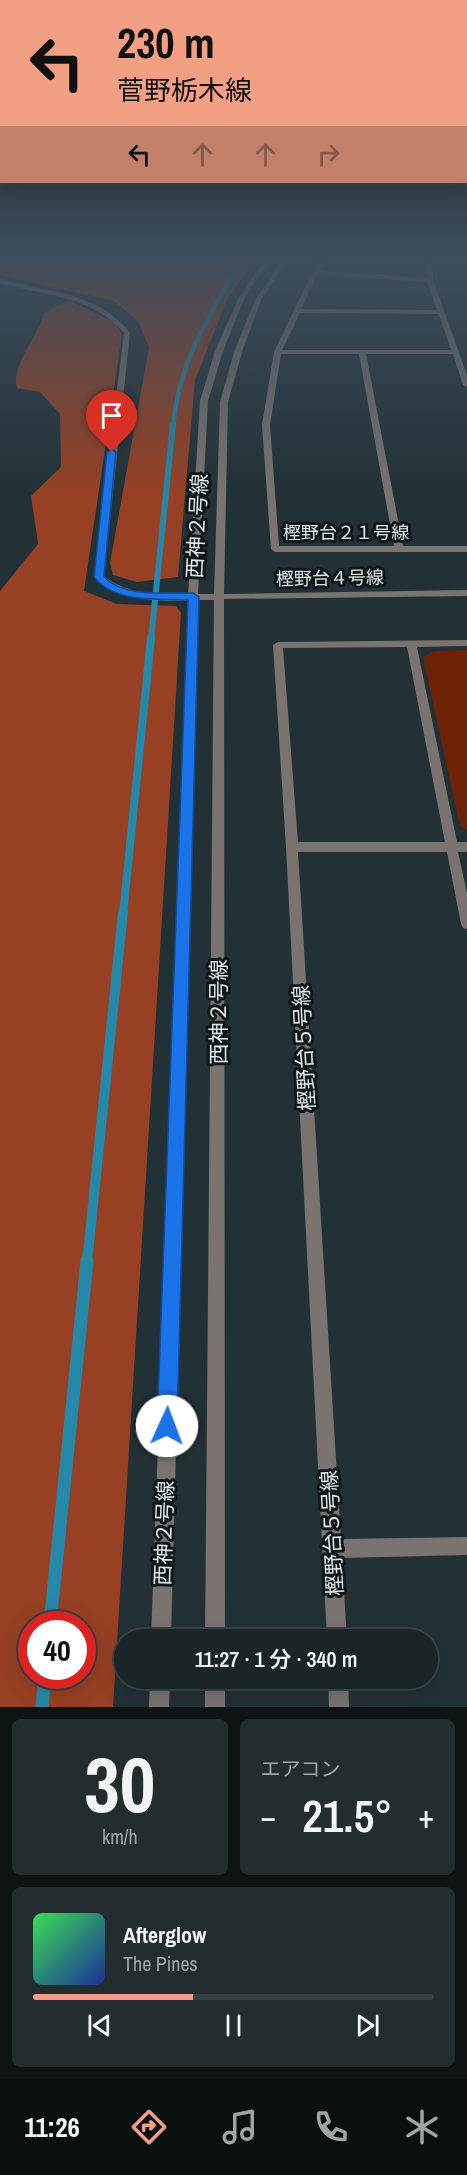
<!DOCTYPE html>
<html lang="ja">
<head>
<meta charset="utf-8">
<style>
  :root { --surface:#1a2528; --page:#232d30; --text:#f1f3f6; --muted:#9fa5a8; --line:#384245; --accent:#f39f84 }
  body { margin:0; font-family:"Archivo Narrow","Noto Sans JP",sans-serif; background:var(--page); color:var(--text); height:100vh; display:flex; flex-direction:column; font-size:22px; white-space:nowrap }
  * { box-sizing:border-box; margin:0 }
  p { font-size:20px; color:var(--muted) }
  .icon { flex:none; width:33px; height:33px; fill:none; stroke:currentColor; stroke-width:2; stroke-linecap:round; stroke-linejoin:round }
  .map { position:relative; height:1707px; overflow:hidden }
  .side { display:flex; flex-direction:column; gap:12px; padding:12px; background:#0e1416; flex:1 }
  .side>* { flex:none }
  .banner { position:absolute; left:0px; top:0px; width:468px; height:183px; box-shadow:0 6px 24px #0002,0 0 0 2px var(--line); background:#f39f84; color:#111; overflow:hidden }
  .speed { position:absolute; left:18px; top:1611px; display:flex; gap:12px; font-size:30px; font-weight:700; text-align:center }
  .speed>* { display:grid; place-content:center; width:78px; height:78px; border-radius:50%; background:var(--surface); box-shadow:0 6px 24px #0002,0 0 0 2px var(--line); line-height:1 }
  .speed .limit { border:9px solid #d22; background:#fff; color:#111 }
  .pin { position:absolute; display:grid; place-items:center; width:51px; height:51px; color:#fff; margin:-62px -26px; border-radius:50% 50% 50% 0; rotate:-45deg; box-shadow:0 0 6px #0007 }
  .pin .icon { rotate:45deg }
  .me { position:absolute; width:66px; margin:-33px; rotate:2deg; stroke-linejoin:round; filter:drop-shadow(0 0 4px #0008) }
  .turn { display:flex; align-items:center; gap:21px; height:126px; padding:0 18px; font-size:27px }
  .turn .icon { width:78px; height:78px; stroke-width:2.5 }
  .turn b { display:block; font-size:42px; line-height:51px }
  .lanes { display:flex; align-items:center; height:57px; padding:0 18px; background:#0003; justify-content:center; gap:30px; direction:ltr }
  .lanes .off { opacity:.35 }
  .big { font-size:45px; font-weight:600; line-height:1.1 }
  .side .card { flex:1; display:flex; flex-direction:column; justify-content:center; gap:9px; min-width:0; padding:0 21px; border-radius:9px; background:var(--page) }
  .side .dial { align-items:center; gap:0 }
  .dial b { font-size:78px; line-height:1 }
  .song { display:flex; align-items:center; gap:18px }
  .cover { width:72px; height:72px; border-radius:9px; background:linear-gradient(135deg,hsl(130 70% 55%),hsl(230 70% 35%)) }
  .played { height:6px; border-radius:3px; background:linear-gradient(90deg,var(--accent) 40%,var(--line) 40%) }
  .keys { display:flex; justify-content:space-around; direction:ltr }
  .heat { display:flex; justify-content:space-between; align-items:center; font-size:33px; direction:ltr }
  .side .tiles { flex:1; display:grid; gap:12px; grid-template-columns:1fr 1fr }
  .card:last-child { grid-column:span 2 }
  .trip { position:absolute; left:114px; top:1629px; width:324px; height:60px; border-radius:30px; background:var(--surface); box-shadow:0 6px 24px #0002,0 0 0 2px var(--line); font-weight:600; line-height:60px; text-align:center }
  .dock { display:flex; height:96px; justify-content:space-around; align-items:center; background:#0a0f10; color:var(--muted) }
  .dock .icon { width:42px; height:42px }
  .dock .active { color:var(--accent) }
  .dock b { font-size:27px; color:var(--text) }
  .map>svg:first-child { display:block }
  .green { fill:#6f2306 }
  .forest { fill:#974023; fill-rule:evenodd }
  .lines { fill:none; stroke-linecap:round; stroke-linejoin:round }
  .stream-far4 { stroke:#2589a9; stroke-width:4.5 }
  .stream-far3 { stroke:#2589a9; stroke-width:6 }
  .stream-far2 { stroke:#2589a9; stroke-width:8 }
  .stream-far1 { stroke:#2589a9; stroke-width:10 }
  .stream { stroke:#2589a9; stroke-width:13 }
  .minor { fill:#7a7370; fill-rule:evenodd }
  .tertiary { fill:#7a7370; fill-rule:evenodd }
  .route { fill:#1a73e8; stroke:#114b97; stroke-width:1.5 }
  .labels { text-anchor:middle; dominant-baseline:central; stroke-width:6; stroke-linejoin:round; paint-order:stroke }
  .far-street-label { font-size:18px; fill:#dee7eb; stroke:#11181a }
  .street-label { font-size:21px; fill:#dee7eb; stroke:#11181a }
</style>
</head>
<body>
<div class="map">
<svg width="467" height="1707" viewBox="0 0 467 1707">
  <rect width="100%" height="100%" fill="#223136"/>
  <path class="green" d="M467 650V830L460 826 423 657 434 651Z"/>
  <path class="forest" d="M0 256H257L227 300 195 380 178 577 137 582 113 575 110 563 149 347 138 321 114 301 0 275Z
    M69 300 114 322 122 334 84 591 117 604 176 606 181 613 113 1707H0V591L38 544 31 496 61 467 60 414 40 392 17 388C10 367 39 335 44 313ZM32 1624H82V1676H32Z"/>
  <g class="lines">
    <path class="stream-far4" d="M173 425C180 357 210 314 244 256"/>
    <path class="stream-far3" d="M151 640 173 424"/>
    <path class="stream-far2" d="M123 914 151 638"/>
    <path class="stream-far1" d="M87 1263 123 912"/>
    <path class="stream" d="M50 1624 87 1261
      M42 1707 45 1676"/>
    <path class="minor" d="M320 256H326L319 271 427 278V256H433V280L467 375V387L463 385 453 354H366L403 546H467V552H275L271 549 262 425 274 352ZM317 275 427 282 437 310 301 309ZM300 313 439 314 451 350H282ZM281 354H359L394 546H279L270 425Z
      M0 279C47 292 99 292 130 333L104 576C129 597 162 593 193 594L198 597 196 599C167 604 115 599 94 577L124 333C92 295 45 296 0 283Z
      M467 640V646L417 647 457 842H467V852H458L467 893V929L463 928 461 924 447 852H298L341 1539 467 1537V1555L342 1558 347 1640H327L286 847 273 645 278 642ZM407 647 445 842H298L283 648Z
      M328 1678H348L349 1707H329Z"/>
    <path class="tertiary" d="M267 256H273L244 299 223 351 208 401 198 594H214L220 402 234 352 255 300 285 256H291L261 300 242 352 228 402 224 594 467 590V596L224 599 225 1640H205L214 600H198L171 1640H151L188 597 200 401 215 351 238 299Z
      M150 1678H170L169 1707H149Z
      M205 1678H225V1707H205Z"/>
  </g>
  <linearGradient id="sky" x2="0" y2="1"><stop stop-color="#131b1e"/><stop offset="0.52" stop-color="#3e4e5d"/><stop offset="1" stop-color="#3e4e5d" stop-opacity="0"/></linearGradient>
  <rect width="467" height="495" fill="url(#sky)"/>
  <path class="route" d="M112 449 116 452 104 577C125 598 165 592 193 593L199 597 177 1426 175 1433 167 1436 160 1433 157 1426 188 600C156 598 115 604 94 577L107 452Z"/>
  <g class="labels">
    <g class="far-street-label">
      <text x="346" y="532">樫野台２１号線</text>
      <text transform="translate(330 578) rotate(-1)">樫野台４号線</text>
    </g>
    <g class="street-label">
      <text transform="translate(197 526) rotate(-87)">西神２号線</text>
      <text transform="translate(218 1012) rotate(-90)">西神２号線</text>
      <text transform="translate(304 1048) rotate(-93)">樫野台５号線</text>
      <text transform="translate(164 1533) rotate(-88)">西神２号線</text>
      <text transform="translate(332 1533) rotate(-93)">樫野台５号線</text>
    </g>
  </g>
</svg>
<div class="speed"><div class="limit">40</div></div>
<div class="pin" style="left:112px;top:452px;background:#d93025"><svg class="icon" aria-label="arrive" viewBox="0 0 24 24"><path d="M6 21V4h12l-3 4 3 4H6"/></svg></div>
<svg class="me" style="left:167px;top:1426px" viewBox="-20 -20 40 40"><circle r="19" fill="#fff"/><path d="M0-13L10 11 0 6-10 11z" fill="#1a73e8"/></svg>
<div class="trip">11:27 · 1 分 · 340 m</div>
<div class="banner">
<div class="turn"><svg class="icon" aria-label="left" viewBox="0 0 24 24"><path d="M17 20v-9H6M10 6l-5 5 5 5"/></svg><div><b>230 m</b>菅野栃木線</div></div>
<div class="lanes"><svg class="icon" aria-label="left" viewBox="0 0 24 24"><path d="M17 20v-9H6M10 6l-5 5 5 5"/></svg><svg class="icon off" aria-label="ahead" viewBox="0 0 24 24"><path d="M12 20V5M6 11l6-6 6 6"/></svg><svg class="icon off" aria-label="ahead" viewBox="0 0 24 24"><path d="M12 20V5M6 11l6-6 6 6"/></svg><svg class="icon off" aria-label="right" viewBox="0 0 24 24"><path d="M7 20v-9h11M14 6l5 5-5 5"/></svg></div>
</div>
</div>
<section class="side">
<div class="tiles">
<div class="card dial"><b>30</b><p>km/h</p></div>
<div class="card"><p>エアコン</p>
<div class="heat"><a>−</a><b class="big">21.5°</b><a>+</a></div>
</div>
<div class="card">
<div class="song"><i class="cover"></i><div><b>Afterglow</b><p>The Pines</p></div></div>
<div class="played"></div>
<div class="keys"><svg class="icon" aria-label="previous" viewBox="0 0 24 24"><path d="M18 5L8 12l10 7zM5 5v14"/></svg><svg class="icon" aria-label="pause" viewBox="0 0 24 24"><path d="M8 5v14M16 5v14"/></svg><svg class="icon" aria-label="next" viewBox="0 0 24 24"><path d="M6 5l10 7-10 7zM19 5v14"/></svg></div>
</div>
</div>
</section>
<nav class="dock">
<b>11:26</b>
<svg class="icon active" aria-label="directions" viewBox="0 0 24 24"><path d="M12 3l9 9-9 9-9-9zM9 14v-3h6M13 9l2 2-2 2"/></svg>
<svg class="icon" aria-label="music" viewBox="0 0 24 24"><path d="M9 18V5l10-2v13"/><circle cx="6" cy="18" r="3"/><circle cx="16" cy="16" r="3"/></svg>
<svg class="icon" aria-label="phone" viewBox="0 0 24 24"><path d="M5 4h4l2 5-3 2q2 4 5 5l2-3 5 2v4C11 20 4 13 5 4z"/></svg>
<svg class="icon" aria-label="climate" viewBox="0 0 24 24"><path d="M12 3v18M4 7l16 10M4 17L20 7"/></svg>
</nav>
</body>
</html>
